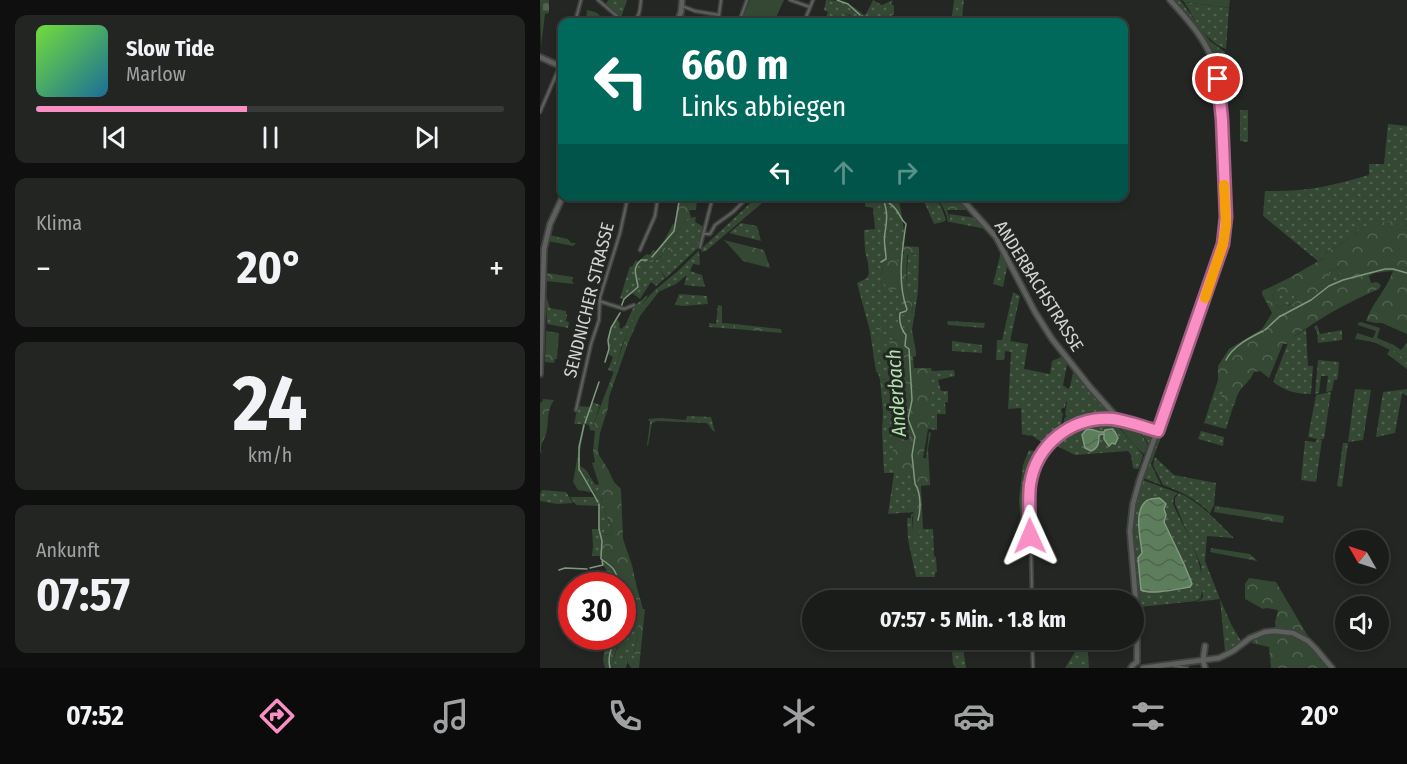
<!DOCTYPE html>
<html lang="de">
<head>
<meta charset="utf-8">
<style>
  :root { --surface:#1a1c1a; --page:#232523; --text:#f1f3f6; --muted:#9fa1a2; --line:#383a39; --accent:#fa8fc6 }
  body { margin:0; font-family:"Fira Sans Condensed",sans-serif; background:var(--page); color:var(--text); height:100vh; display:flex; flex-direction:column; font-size:22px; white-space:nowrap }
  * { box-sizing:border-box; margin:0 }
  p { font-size:20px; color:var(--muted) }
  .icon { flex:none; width:33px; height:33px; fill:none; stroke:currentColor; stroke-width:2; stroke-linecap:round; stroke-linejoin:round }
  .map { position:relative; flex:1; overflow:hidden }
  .panel { display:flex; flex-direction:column; gap:15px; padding:15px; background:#0e0f0e; width:540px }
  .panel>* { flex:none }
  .top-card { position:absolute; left:18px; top:18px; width:570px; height:183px; border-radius:12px; box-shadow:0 3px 9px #0003,0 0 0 2px var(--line); background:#00695c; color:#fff; overflow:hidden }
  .needle { width:39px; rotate:309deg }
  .controls { position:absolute; left:795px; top:530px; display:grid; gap:12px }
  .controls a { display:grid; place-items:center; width:54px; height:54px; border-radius:50%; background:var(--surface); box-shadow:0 3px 9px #0003,0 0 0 2px var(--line); font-size:30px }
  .speed { position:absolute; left:18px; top:572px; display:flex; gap:12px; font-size:30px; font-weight:700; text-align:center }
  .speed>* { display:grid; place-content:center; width:78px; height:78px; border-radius:50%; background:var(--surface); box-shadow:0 3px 9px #0003,0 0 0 2px var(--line); line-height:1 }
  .speed .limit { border:9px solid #d22; background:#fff; color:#111 }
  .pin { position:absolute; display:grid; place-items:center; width:51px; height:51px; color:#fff; margin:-26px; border:3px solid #fff; border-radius:50%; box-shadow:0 2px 6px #0007 }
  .me { position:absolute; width:66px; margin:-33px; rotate:359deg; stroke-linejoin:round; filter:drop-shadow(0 0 4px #0008) }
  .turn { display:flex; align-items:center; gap:21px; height:126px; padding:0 24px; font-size:27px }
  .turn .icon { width:78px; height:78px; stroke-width:2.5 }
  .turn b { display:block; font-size:42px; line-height:51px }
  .lanes { display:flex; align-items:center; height:57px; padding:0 24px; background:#0003; justify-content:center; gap:30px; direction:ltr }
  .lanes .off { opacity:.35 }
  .big { font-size:45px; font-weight:700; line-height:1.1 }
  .panel .tile { flex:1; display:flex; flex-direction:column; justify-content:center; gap:9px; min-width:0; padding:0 21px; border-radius:12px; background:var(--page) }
  .panel .dial { align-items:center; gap:0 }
  .dial b { font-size:78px; line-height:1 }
  .song { display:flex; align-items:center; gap:18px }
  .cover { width:72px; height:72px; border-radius:9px; background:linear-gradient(135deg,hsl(100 70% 55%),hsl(200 70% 35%)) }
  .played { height:6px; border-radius:3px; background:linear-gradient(90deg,var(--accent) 45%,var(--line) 45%) }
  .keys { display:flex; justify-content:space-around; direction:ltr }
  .heat { display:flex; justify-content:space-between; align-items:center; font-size:33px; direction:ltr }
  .trip { position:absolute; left:262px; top:590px; width:342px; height:60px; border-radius:30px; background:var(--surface); box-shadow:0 3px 9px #0003,0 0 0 2px var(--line); font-weight:700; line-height:60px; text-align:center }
  .tabs { display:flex; height:96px; justify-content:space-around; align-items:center; background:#0a0b0a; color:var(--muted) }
  .tabs .icon { width:42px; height:42px }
  .tabs .on { color:var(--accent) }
  .tabs b { font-size:27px; color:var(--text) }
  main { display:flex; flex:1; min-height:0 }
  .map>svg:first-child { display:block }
  .grass { fill:url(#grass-dots) }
  .forest { fill:url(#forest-crowns); fill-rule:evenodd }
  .cemetery { fill:url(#cemetery-stones) }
  .park { fill:#344833 }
  .water { fill:url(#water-waves); stroke:#80987f; stroke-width:1.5 }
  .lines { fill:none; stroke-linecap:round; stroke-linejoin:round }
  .stream { stroke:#80987f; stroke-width:1.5 }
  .minor-casing { stroke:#3f423f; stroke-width:5 }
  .secondary-casing { stroke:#3f423f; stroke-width:8 }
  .minor { stroke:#5d605c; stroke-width:2 }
  .secondary { stroke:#5d605c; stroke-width:4.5 }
  .route-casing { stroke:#a25d81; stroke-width:15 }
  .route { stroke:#fa8fc6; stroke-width:10 }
  .slow { stroke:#f59e0b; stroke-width:10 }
  .labels { text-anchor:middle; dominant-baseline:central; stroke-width:6; stroke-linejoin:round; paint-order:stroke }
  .street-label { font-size:18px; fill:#d2d4d2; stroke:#232623 }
  .water-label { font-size:20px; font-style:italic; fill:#afe5ab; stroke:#232623 }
</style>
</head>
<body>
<main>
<section class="panel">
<div class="tile">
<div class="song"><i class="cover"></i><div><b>Slow Tide</b><p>Marlow</p></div></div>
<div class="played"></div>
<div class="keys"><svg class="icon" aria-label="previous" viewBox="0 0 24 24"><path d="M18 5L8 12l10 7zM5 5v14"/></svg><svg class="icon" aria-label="pause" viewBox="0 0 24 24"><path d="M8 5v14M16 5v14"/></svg><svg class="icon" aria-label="next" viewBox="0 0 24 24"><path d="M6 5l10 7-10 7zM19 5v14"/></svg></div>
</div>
<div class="tile"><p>Klima</p>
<div class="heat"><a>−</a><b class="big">20°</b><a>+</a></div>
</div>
<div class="tile dial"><b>24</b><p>km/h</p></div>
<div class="tile"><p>Ankunft</p><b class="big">07:57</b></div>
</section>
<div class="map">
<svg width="867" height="668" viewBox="0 0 867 668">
  <defs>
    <pattern id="grass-dots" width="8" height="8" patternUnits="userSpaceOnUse" patternTransform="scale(1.5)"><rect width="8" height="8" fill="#344833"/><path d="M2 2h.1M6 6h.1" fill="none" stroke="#506250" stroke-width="1.8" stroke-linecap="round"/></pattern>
    <pattern id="forest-crowns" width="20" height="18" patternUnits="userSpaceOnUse" patternTransform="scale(1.5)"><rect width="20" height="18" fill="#344833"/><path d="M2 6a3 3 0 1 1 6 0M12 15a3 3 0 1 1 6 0" fill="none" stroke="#506250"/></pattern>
    <pattern id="cemetery-stones" width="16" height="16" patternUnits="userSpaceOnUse" patternTransform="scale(1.5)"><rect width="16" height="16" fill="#344833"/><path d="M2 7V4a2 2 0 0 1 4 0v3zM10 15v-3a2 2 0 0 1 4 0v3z" fill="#506250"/></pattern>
    <pattern id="water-waves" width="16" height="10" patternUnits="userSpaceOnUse" patternTransform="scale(1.5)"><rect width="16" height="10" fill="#5d7e5b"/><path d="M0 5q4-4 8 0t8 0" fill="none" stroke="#516550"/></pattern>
  </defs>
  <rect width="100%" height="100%" fill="#232623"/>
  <path class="grass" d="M68 0H87L81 18 66 4Z
    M286 0C301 0 312 4 324 15L326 14 333 0 342 5 353 0 351 4 354 6V15L350 16 351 22H322L316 18 303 12 320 22H284L288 12 284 10Z
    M414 0H424L422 17 412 16Z
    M632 0H640L644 5 670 41 668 45 651 20Z
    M644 2 689 8 686 49C666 42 655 19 644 2Z
    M700 110H708V142L700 141Z
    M848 124 867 126V226L858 224 823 227 813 236 782 255 784 258 778 261 723 216 725 191C765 192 792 186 829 175V164H844Z
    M156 196 157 197 156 210H149L148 206 139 199V197Z
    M217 197H229L166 251 162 252 161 249Z
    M326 197H340L343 199 354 200 353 197H358C362 215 369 244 360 261H357L348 251 341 260 343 272 341 274 344 280 359 289 368 309 356 313 361 331 356 339 350 340 353 352V368L355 370 357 378 340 380 338 373 336 372 330 331 317 283 327 278 329 273 328 263 325 251 324 230 335 229 333 208 325 206Z
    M382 197H394L401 206 406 220 403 222 394 224Z
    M409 214 437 218 454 236 468 263 463 287 453 284 461 252 446 229 410 222Z
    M156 217 155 222 164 227 158 248 126 278 119 268 125 278 116 286 111 282 100 299 92 293 84 300 80 298 90 266 92 267 96 260 99 262 103 257 111 263 130 251 125 248 148 218Z
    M201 223 217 226 221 241 189 233Z
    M158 251H159L160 265 153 264 150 271 162 275 165 287 144 285 147 275 136 284 118 292 121 289V285L139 270Z
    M368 254 379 255 378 292 372 330 367 332 364 331 360 315 373 311 372 302 366 288Z
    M6 263 7 273 5 280 7 281 6 296 10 308 26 311V314L27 315 26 321 29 322 28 328 7 324 6 304 4 299Z
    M798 267 805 282 794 286 788 271Z
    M741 290 753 294 757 301 747 306 746 304 738 308 732 295Z
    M473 292 480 296 470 341 488 344 484 369 510 374 512 361 521 357H525L528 360 523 385 528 389 530 387 534 368 572 413V418L546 420 523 431 524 419 527 416 525 415 527 402 526 401 525 408H522L521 412 523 413 520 432 506 445 491 435 490 436 482 434 481 408 468 409 471 352 465 351 464 360H456L457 340H462Z
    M109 294 94 318 82 345 74 372 68 370 73 357 68 354C70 348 68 345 69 339 69 332 73 324 77 319L80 324 79 327 82 329 84 326H85L94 306Z
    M139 294 167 296 168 304 143 306 135 305Z
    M663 294 618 425 613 427 601 425V423L603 422 615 423 617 421 661 295Z
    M667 297 628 419 611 464 621 485 603 478Z
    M178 305 182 306V323L195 324V329L169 327V323L176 324Z
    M407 321 445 323 444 328 408 325Z
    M777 325 780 334 802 330V340L778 343 777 332 774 327Z
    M766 329 768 366H773L771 394C756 394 745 391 733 382L749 340Z
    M412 341 442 345V353L412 351Z
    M851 348 867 361V369L847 354Z
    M778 360 799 362C798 368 799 374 797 380H794L792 391 786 392 788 376H781L779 393 775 394Z
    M414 370 415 376 398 380 401 391H408V402L405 403 406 414H397V430L388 429V399L392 393V371Z
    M685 381 687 386 681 399 694 404 686 429 664 423 675 389 680 390Z
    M363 387 364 403 361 438 353 437 357 465 359 466 360 469 371 473 375 496 374 512 348 514 354 473H344L342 431 343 413 341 390Z
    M815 389 831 390 823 440 808 442Z
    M867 389V396L860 392 862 394 855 433 836 437 843 392Z
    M791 392 784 439H780L782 440 776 482 761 480 765 441 776 442 777 439 768 437 776 395Z
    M52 402 60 405 53 427 55 428V431L50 430 49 425 45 424 40 452V466L46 470 54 483 56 485 59 484 62 502 73 534 61 535V556H52L53 546 52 529H58L59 506 36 505 30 497H54L53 494 55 493 51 485 49 478 43 472H37L35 471 43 425 41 424H34L38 406 50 407Z
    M147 416 171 417 175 432C170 430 171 425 166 423L117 421 112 423 108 446 107 445 110 422 108 419 121 418 146 420Z
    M563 422 575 423 603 455 599 468 597 469 593 468 591 455 588 451 535 455 513 444C528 431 543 424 563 422Z
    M600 427 614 433 599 478 597 476 609 445 599 429Z
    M661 431 684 437 683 446 658 439Z
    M803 443H808L802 487 797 486Z
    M489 450 500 452C486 474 489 501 489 526H481L479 500 483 465Z
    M615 457 634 475 676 483 674 505 670 513C656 499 642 492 623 485L613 465Z
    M596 478 599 479 590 516 595 600V659H593L595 632 594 600 588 554 587 526 589 505Z
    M603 480 638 493 634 497 633 504C644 528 671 573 660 599L656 601 600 607 599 606V659L592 546V514L601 481Z
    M2 490 26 492 33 503 17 504 0 501V494Z
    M639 493C661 502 677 522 694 538L667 536 665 561 680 599 656 602 660 600 663 597 661 565 635 504V498Z
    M374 513 372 518V531L382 530 383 528 384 529H393L394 556 396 557 397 572 395 573V577H376L368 540 367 518H371V514Z
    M680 599 691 624 701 641 685 652Z
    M96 618C102 629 97 636 95 647 94 654 94 661 93 668H91L87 661 86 668H74L73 667 76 665 73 661 79 642 80 644 77 652 80 656 86 642 91 624Z
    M407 639H411V641L418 639 422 641 426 668H416L413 664 411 642 408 643Z
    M543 639H547L549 668H525Z"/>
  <path class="forest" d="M47 10 55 12 60 15 59 16 60 18 62 16 63 17 60 22 46 21Z
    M670 41 685 52 684 87 685 91 690 94 689 95 685 94 683 92 676 62 668 45Z
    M396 197H418L431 210H407L410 222H408C407 213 402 205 396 197Z
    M139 199 148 206 151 218H148L125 248 130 251 139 240 143 238 142 240 144 242 128 260 125 259 123 255 111 263 103 257 107 254 110 255 113 250 116 251 125 239 133 224 135 225Z
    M849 221 867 226V334L842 323H836L826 321C832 303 847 289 853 271L835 273 829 276 831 283 837 282 841 285 839 289C815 299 792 311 770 326 762 331 753 336 747 344H743L729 378 720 371 714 372C708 386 697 387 695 405L681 400 682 393 684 392V387L687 386 685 382 680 390 675 389 678 380V366L689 349 722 329 732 313 722 294V291L747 279 784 258 782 255 813 236 823 227ZM798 267 804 282 794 286 788 271ZM741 290 745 298 753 294 757 301 748 306 746 304 738 308 732 295Z
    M9 235 28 239 31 243H36L33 246 8 241Z
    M184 240 224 250 230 268 203 261Z
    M363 246 379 247V255L369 254 367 255 366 288 372 302 373 312 360 316 364 331 367 332 372 330 376 352V356L373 357 374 368H391L392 371V393L388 399V411L392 410V412L388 413V429L383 458H386L389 432 391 433 388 448 390 482V485L381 486 383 528C381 532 376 535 372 531L375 496 371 473H360L359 466H353V437H361L364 403 363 387 341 390 340 380 357 378 355 370 353 369V352H351L349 340 356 339 355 332 361 331 356 313 368 309 359 289 347 290 341 274 343 272 341 260 348 250 354 256 357 261H360L364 253Z
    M7 273 33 277 32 281 34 284 5 281Z
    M121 285V289L100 316 88 343 69 397 68 408 60 433 58 449 59 455 68 469 74 482 81 489 83 539 92 565 97 588 103 609H105L99 668H93V666C94 660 94 653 95 647 98 635 101 629 96 618L91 624 86 642 80 657H79L77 652 80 644 78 642 73 661 76 665 75 666 73 667 74 668H65L63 660 65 648 70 645 71 636H82V585H74L63 564 61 556V535L73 534 62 502V499L59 492V484L52 463 55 462 53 452 55 429 53 427C59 409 66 392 73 374 85 341 91 309 121 285Z
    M339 316 343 317 338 319 346 350 341 351 334 319Z
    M821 322 840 328 837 338 854 345 861 350 867 343V361L851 348 850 350 834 342 815 339 817 333 833 338 836 331 818 325V323Z
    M195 324 241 329 242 333 195 329Z
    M6 331 19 333 17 359H15L14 363 5 362Z
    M3 399 14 400C5 413 10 425 5 437 2 443 1 444 1 451L2 453 0 452V403L2 402Z
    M576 423 597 426 608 445 604 454 596 447Z
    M35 471 37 472 41 471C49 476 52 485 55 493L38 490 33 482Z
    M675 506 744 516 743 523 674 512Z
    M671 548 710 554 717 561 670 552Z
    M709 578 736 582 766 633 791 668H731L729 647 711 643 718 637 736 632 735 622 738 610 727 608 723 609 705 599V584Z"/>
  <path class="cemetery" d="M0 0H9V13L5 14 1 46Z"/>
  <path class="park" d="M210 0H244L234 22H212L202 19Z
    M642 0H690L689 8 644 2Z"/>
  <path class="water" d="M572 429 575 432 578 438 575 444 572 443 569 446 564 439V434L559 435C559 442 559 448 551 451L545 448 542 435 546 430C555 428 557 433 564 432L565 430Z
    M619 498 621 499 626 504 624 509 626 515 624 522 644 564 652 584 650 587C637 589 612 595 601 590L598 558 602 553C601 540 593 512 606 501 610 498 615 499 619 498Z"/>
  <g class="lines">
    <path class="stream" d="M297 0 308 4 320 15
      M322 16 327 22
      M349 203C360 210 358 217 366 224 362 250 357 284 367 309L366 311 360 313C359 321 361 329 366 335L365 346 369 349 372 400 368 419 375 437 372 455 375 484C381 492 381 510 378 520
      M112 257 134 231 140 196
      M341 262 346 259C346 250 343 241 345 233 347 219 348 213 343 198
      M81 307 84 299 98 287C97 276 91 269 101 260H107
      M725 330 739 317 771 300 789 286 803 280 845 269H853L867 273
      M686 360C693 346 709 338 723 331
      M65 362 69 349 68 340 71 328 80 313
      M45 423 59 382
      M44 425 39 447V469L58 502
      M59 504V529L62 541 61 557V559C73 567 77 570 78 585
      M50 568 63 565 62 561
      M19 570 25 568 47 569
      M70 668C67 656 72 647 76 636"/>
    <defs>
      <path id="minor" d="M58 0 84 22
        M250 0 270 7
        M142 6 155 11 179 15
        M140 16 153 22
        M35 22 41 0
        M93 22C100 17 100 8 101 0
        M177 22 179 15 181 0
        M199 22 207 0
        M264 22 273 0
        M0 112 22 61
        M197 200 201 196
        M164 234H170L175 225 193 212 209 196
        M160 247 173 196
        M100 250 115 216 118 196
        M59 301 84 309 94 305
        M36 410 51 344 59 320 60 297 80 233 88 196
        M492 600 490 489C495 445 528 417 572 420
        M492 639 493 668
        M634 666 647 668"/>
      <path id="secondary" d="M137 22 141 12 142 0
        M0 57 22 67
        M419 196 456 237 495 312 512 339 550 387 574 414V420L618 431
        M0 374 4 249 10 224 23 196
        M591 668 593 665 597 662V615L590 531 593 504 600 479 679 256C689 224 684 197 683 165 682 132 685 95 674 64 665 38 648 20 630 0
        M603 668 679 658 693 651 710 638 725 632 735 631 753 633 768 641 776 649 792 668
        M665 668 663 660 665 646"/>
    </defs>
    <use href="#minor" class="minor-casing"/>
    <use href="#secondary" class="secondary-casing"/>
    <use href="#minor" class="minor"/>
    <use href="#secondary" class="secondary"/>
  </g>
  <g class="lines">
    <defs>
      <path id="route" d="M490 536C490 519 488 501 490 485 496 444 532 416 573 419 588 421 603 427 618 431L683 244 686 217 682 120 678 79"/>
    </defs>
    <use href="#route" class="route-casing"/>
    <use href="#route" class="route"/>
    <path class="slow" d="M665 298 683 244 686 225 684 185"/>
  </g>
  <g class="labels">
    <g class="street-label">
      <text transform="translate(499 286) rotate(58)">ANDERBACHSTRASSE</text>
      <text transform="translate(49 300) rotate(-76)">SENDNICHER STRASSE</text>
    </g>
    <g class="water-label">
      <text transform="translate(356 393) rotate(-94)">Anderbach</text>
    </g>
  </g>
</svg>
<div class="controls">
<a><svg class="needle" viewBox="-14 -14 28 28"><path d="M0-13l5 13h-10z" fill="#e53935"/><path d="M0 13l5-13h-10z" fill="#9fa1a2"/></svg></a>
<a><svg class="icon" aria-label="sound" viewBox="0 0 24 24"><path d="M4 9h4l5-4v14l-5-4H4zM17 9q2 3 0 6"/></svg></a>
</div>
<div class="speed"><div class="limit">30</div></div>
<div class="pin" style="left:678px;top:79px;background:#d93025"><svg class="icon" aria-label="arrive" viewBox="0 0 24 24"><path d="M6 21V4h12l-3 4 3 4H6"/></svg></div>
<svg class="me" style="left:490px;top:536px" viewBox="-20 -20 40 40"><path d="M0-17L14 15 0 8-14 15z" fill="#fa8fc6" stroke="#fff" stroke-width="4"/></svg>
<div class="trip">07:57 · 5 Min. · 1.8 km</div>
<div class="top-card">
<div class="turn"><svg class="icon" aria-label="left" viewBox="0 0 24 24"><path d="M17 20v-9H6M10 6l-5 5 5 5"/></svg><div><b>660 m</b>Links abbiegen</div></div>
<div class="lanes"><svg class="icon" aria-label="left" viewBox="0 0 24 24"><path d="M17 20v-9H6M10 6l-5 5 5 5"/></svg><svg class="icon off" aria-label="ahead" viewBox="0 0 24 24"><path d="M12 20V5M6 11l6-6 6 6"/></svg><svg class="icon off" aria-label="right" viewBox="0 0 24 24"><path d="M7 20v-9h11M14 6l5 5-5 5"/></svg></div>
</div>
</div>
</main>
<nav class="tabs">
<b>07:52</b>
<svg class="icon on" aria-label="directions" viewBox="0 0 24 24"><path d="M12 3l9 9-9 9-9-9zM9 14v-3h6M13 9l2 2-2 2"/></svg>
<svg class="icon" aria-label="music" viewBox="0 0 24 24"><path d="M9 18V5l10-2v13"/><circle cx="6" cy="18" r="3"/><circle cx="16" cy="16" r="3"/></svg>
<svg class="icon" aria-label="phone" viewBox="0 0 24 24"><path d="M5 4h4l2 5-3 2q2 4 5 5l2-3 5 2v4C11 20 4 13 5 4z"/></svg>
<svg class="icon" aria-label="climate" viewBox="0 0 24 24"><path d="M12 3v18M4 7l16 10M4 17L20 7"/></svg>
<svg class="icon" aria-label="car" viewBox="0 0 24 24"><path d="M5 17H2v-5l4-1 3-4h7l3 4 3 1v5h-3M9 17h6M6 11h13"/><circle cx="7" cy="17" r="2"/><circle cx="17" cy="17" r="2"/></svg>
<svg class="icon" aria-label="filters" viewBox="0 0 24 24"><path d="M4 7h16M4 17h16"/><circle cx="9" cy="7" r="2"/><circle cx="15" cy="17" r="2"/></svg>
<b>20°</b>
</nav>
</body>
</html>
